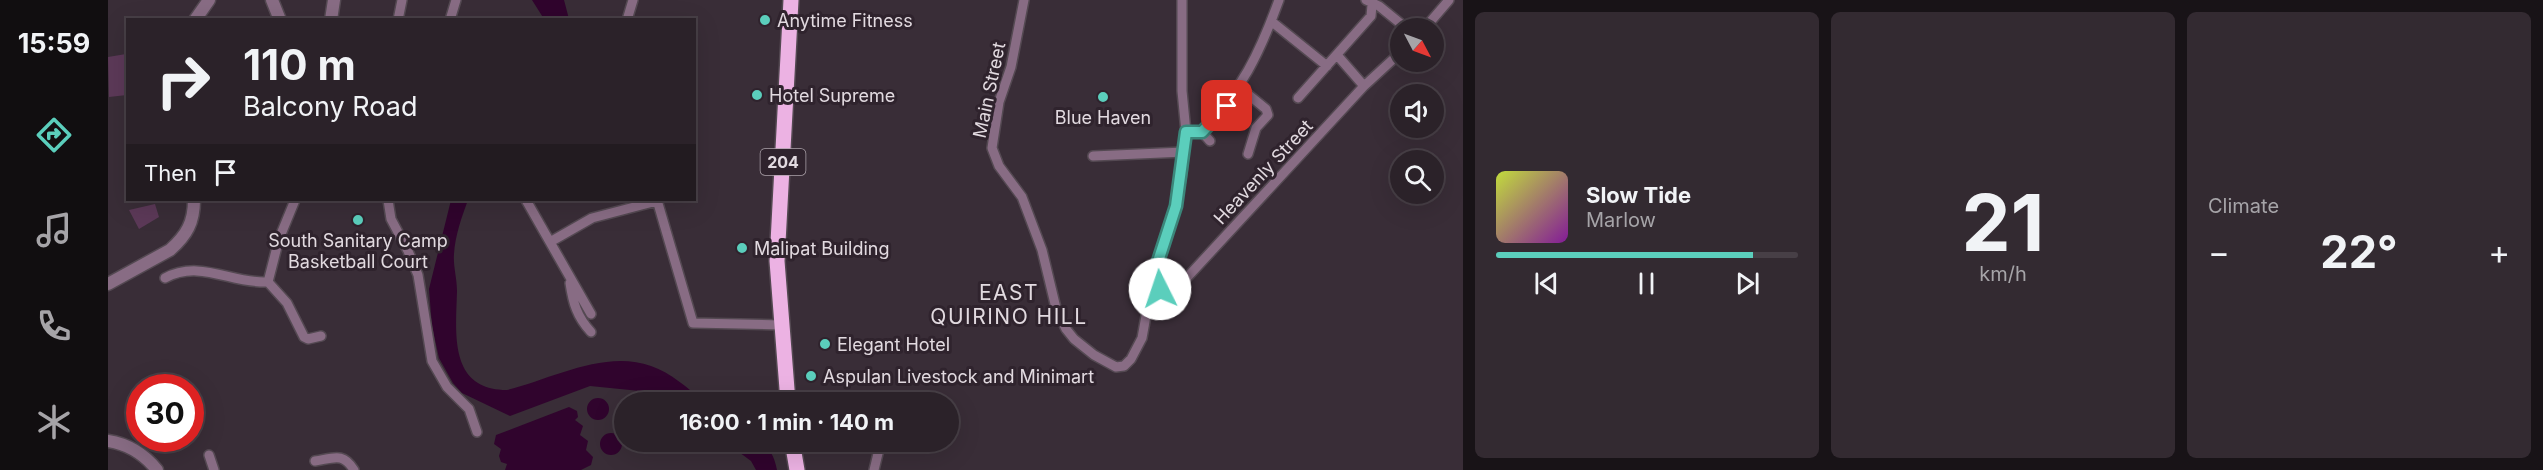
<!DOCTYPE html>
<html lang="en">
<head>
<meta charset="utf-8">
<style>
  :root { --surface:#2b2229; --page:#332a31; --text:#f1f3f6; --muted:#a6a4a8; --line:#473f46; --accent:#5bcebc }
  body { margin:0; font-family:Inter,sans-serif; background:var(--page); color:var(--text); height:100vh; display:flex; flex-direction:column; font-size:22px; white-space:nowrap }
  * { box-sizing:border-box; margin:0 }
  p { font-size:20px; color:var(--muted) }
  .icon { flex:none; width:33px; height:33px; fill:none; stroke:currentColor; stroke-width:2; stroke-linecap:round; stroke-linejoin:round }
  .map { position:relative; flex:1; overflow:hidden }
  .drawer { display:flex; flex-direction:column; gap:12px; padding:12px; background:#181317; width:1080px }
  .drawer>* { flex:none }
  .banner { position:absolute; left:18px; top:18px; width:570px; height:183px; border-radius:0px; box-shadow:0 6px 24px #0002,0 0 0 2px var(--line); background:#2b2229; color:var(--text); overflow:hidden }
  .needle { width:39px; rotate:131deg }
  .fabs { position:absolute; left:1282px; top:18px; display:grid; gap:12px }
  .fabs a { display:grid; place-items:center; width:54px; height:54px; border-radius:50%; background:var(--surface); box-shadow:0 6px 24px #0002,0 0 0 2px var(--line); font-size:30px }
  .speed { position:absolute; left:18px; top:374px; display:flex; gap:12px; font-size:30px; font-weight:700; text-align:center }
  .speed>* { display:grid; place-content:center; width:78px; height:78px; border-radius:50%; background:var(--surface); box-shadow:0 6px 24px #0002,0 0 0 2px var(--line); line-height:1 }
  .speed .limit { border:9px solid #d22; background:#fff; color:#111 }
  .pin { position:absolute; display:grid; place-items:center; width:51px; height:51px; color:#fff; margin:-26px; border-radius:12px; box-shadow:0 3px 9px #0006 }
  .me { position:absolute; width:66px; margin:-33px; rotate:356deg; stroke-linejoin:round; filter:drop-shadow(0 0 4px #0008) }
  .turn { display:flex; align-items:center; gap:21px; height:126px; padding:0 18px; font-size:27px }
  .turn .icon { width:78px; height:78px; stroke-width:2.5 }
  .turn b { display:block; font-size:42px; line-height:51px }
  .then { display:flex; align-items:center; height:57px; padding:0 18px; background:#0003; gap:12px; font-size:22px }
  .big { font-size:45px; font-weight:700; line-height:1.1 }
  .drawer .tile { flex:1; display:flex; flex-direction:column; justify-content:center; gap:9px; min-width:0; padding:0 21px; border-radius:9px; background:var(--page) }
  .drawer .dial { align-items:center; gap:0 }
  .dial b { font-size:78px; line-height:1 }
  .song { display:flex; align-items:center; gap:18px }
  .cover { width:72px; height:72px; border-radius:9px; background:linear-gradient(135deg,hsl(70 70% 55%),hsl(290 70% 35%)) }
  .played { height:6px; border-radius:3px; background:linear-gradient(90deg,var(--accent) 85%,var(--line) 85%) }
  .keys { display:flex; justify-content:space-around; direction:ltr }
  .heat { display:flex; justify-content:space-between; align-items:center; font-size:33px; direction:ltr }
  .drawer .tiles { flex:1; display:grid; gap:12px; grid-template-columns:repeat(3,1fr) }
  .trip { position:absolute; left:506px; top:392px; width:345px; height:60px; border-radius:30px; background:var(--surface); box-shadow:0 6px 24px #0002,0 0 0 2px var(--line); font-weight:700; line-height:60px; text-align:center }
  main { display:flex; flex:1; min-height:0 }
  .menu { display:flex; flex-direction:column; width:108px; justify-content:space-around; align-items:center; background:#110e10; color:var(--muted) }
  .menu .icon { width:42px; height:42px }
  .menu .selected { color:var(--accent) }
  .menu b { font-size:27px; color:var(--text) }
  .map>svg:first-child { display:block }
  .green { fill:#5c3958 }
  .water { fill:#30042d }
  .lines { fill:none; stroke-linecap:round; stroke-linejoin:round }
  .minor-casing { stroke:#544952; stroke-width:12 }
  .tertiary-casing { stroke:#544952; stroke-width:15 }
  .trunk-casing { stroke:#544952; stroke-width:18 }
  .minor { stroke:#886c84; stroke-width:9 }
  .tertiary { stroke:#886c84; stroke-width:12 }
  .trunk { stroke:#ecb2e3; stroke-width:15 }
  .route-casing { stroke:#3b867a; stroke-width:15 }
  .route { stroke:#5bcebc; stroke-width:10 }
  .poi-dot { fill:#5bcebc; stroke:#2f232d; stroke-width:2 }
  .labels { text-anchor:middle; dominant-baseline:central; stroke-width:6; stroke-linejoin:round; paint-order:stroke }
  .shield { fill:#2f232d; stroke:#aca3aa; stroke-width:1.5 }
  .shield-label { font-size:16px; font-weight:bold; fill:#e2dae0 }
  .poi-label { font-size:18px; fill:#e2dae0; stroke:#2f232d; text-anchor:start }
  .street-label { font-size:18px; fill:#e2dae0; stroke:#2f232d }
  .quarter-label { font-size:21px; letter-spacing:1.5px; fill:#e2dae0; stroke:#2f232d }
</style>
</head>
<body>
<main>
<nav class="menu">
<b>15:59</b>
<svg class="icon selected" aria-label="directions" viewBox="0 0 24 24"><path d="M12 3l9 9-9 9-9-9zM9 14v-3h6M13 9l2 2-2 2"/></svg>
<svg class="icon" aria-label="music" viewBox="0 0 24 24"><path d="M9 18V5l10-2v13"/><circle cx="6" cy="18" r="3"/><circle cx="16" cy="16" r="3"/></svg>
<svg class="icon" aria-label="phone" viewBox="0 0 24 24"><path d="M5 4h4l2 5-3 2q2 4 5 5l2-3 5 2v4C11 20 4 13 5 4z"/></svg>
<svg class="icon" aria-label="climate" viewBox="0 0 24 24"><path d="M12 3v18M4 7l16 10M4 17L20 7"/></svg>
</nav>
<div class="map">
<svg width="1355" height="470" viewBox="0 0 1355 470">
  <rect width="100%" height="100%" fill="#392d37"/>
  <path class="green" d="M18 54 19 95 1 97 0 57Z
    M47 204 51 217 31 229 21 210Z"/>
  <path class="water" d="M424 0H456L461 19H436Z
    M343 200H360C354 216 347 236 346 254 345 266 349 278 349 291 348 332 340 390 399 390 443 379 497 349 543 366 563 373 580 388 596 402H557L542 392 482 386 402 416 354 393 345 383 331 358 324 326 321 289Z
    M479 409a11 11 0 1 1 22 0a11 11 0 1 1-22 0Z
    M461 407 469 411 470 417 467 420 475 426 472 435 480 441 478 450 485 457 483 465 473 470H397L399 464 393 462 391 456 393 449 386 444 388 435Z
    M492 444a11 11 0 1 1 22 0a11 11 0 1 1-22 0Z
    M552 441H580C573 453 559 453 552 441Z
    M616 441C644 441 663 437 669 470H648L643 461Z"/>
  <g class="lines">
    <defs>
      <path id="minor" d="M916 0 903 67 891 102 884 148 891 166 914 197 934 250 948 308 958 329 966 339 986 355 1008 367 1016 366 1023 359 1034 338 1045 277 1068 206 1074 173 1078 132 1074 91V0
        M1258 0 1271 6 1298 28
        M290 20 294 0
        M342 20 348 0
        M519 20 525 0
        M1163 21 1219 66
        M1317 28 1341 0
        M1229 55 1256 86
        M1131 87 1158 109 1160 115 1148 128 1140 154
        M1190 98 1263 16 1264 5
        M1078 132H1094C1134 89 1151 55 1171 0
        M1094 132 1102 141
        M985 156 1076 152
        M280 200 283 219 300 251 310 275 324 361 339 387 361 409 369 432
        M418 200 483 314
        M549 200 585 323 673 325
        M442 242 484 218 549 201
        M1045 277 1057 296C1067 296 1070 291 1074 283L1256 86 1293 52
        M57 278C92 259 124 284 160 282L179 303 196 337 200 339 213 336
        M160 282 171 239 187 200
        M462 283C465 303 469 317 483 332
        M709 402 743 399 753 402
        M101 455 106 470
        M207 461C226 458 235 452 246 470
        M766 470 773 441"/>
      <path id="tertiary" d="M164 0 172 20
        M87 20 101 0
        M223 20 226 0
        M0 284 62 250C79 235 86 222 86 200
        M0 441C20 444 36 454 49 470"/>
      <path id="trunk" d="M680 402 669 261 683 0
        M684 441 689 470"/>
    </defs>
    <use href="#minor" class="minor-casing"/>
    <use href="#tertiary" class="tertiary-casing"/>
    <use href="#trunk" class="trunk-casing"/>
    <use href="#minor" class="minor"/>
    <use href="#tertiary" class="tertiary"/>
    <use href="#trunk" class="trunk"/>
  </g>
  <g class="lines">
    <defs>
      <path id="route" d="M1052 289 1045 277 1068 206 1078 132H1094L1119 106"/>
    </defs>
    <use href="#route" class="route-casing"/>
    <use href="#route" class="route"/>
  </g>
  <g class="poi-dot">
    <circle cx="657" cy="20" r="6"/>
    <circle cx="649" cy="95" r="6"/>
    <circle cx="995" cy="97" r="6"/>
    <circle cx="250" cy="220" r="6"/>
    <circle cx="634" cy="248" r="6"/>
    <circle cx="717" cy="344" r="6"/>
    <circle cx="703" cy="376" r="6"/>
  </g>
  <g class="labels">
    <rect class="shield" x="652.5" y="149" width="45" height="26" rx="4.5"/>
    <g class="shield-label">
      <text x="675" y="162">204</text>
    </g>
    <g class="poi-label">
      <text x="669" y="20">Anytime Fitness</text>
      <text x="661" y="95">Hotel Supreme</text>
      <text x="995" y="117" text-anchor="middle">Blue Haven</text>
      <text x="250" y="240" text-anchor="middle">South Sanitary Camp<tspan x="250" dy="21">Basketball Court</tspan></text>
      <text x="646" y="248">Malipat Building</text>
      <text x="729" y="344">Elegant Hotel</text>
      <text x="715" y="376">Aspulan Livestock and Minimart</text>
    </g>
    <g class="street-label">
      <text transform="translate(881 90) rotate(-78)">Main Street</text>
      <text transform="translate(1155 172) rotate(-47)">Heavenly Street</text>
    </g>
    <g class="quarter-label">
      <text x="901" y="292">EAST<tspan x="901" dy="24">QUIRINO HILL</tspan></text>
    </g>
  </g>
</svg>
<div class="fabs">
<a><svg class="needle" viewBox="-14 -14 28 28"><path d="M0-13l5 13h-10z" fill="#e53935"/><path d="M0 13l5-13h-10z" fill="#a6a4a8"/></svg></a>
<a><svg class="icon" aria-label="sound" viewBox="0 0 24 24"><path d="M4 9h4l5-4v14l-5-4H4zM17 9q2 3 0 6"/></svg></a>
<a><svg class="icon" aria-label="search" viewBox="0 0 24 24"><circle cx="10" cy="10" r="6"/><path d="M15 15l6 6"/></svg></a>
</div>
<div class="speed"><div class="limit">30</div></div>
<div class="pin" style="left:1119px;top:106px;background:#d93025"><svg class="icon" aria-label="arrive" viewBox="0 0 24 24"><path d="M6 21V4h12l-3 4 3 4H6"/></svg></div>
<svg class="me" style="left:1052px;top:289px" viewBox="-20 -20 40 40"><circle r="19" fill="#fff"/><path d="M0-13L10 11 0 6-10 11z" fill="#5bcebc"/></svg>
<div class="trip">16:00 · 1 min · 140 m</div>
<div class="banner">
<div class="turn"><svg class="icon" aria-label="right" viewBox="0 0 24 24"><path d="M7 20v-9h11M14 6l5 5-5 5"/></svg><div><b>110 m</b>Balcony Road</div></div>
<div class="then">Then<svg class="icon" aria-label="arrive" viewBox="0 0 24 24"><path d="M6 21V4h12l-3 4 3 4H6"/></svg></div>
</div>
</div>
<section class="drawer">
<div class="tiles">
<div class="tile">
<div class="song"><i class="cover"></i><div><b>Slow Tide</b><p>Marlow</p></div></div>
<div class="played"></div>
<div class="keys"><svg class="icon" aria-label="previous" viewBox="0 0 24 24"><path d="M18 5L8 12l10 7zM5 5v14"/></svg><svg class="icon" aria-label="pause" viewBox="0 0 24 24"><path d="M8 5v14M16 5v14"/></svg><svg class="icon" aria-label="next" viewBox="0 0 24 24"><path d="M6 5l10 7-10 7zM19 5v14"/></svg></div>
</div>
<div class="tile dial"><b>21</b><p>km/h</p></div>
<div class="tile"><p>Climate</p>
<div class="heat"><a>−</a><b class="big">22°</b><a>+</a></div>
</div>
</div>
</section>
</main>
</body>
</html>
